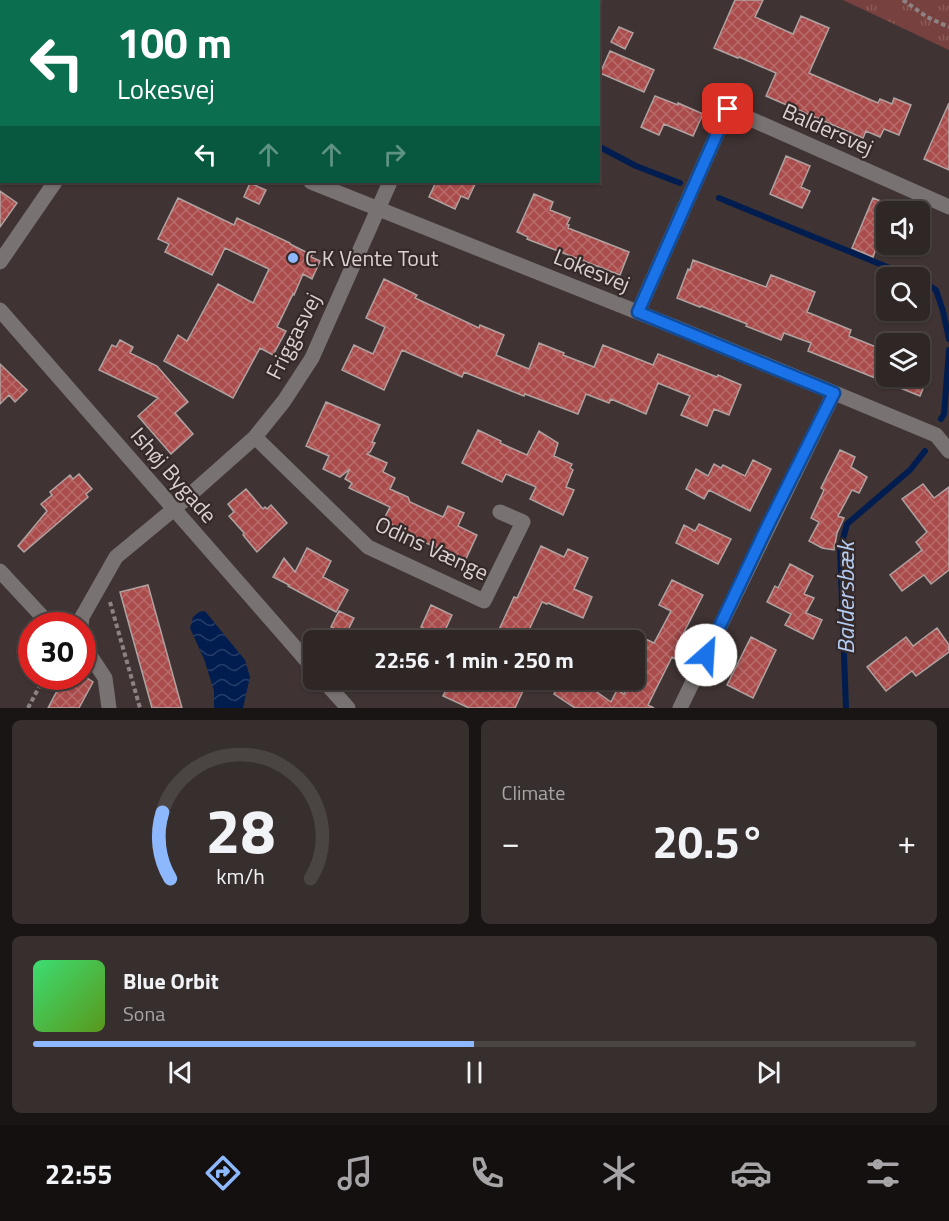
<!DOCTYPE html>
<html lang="en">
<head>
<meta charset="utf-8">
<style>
  :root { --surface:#2f2726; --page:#372f2e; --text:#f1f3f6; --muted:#a7a5a7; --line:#4a4443; --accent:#8eb8fd }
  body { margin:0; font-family:"Titillium Web",sans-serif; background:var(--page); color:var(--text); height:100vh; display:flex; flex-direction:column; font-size:22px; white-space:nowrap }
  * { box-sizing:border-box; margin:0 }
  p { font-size:20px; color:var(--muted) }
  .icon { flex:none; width:33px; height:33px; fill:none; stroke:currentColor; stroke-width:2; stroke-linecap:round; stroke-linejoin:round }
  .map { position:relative; height:708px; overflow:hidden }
  .side { display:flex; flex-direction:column; gap:12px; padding:12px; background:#1a1515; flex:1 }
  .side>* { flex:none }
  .banner { position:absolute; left:0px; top:0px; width:600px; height:183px; box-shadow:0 2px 4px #0004,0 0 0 2px var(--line); background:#0b6e4f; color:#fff; overflow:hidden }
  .tools { position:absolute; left:876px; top:201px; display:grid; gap:12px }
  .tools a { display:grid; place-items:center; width:54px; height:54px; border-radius:9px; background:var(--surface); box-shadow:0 2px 4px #0004,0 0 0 2px var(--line); font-size:30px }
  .speed { position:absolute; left:18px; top:612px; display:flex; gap:12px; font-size:30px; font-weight:700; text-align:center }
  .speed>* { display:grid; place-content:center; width:78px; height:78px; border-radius:50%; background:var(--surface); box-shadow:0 2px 4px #0004,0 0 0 2px var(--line); line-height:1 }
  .speed .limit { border:9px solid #d22; background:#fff; color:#111 }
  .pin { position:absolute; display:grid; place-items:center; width:51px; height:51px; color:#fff; margin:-26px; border-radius:12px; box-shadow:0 3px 9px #0006 }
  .me { position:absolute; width:66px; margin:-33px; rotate:26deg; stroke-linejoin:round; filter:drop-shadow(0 0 4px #0008) }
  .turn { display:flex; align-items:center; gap:21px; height:126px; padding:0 18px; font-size:27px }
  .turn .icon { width:78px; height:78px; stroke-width:2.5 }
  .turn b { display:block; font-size:42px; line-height:51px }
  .lanes { display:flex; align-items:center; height:57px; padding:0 18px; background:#0003; justify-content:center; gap:30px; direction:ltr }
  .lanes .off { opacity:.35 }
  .big { font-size:45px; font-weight:700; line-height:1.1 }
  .side .tile { flex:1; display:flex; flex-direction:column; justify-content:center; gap:9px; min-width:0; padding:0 21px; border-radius:9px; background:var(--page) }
  .side .dial { align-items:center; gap:0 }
  .dial svg { height:156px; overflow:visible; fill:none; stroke:var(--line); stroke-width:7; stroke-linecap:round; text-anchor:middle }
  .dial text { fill:var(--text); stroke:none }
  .song { display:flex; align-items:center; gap:18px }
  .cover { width:72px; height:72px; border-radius:9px; background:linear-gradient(135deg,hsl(140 70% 55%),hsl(90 70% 35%)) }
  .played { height:6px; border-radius:3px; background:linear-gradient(90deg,var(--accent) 50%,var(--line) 50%) }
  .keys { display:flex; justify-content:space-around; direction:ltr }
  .heat { display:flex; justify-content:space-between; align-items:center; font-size:33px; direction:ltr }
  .side .tiles { flex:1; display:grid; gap:12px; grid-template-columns:1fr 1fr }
  .tile:last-child { grid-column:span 2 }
  .trip { position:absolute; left:303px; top:630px; width:342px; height:60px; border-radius:9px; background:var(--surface); box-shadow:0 2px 4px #0004,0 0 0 2px var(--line); font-weight:700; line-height:60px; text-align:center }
  .menu { display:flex; height:96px; justify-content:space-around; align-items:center; background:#13100f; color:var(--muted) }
  .menu .icon { width:42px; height:42px }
  .menu .active { color:var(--accent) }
  .menu b { font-size:27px; color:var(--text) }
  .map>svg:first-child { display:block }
  .grass { fill:url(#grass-tufts) }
  .water { fill:url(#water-waves) }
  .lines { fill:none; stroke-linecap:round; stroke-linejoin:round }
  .stream { stroke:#011d50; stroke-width:6 }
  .building { fill:url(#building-cross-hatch); stroke:#b0a2a1; stroke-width:1.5 }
  .path { stroke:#8d8383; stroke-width:4; stroke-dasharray:4.5 3; stroke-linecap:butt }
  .minor { stroke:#787272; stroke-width:15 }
  .route-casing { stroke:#114b97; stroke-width:15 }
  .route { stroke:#1a73e8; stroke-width:10 }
  .poi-dot { fill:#8eb8fd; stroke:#352a29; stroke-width:2 }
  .labels { text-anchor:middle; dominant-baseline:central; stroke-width:4.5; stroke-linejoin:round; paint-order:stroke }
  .street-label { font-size:22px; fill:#dad2d2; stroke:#352a29 }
  .poi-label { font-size:22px; fill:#dad2d2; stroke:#352a29; text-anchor:start }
  .water-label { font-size:24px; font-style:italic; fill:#b4cdf4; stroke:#352a29 }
</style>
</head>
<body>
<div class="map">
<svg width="949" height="708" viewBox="0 0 949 708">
  <defs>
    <pattern id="grass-tufts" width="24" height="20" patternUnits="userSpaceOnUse" patternTransform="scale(1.5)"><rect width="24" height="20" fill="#77413f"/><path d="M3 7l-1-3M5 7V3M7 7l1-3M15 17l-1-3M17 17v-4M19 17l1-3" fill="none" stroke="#8a5c5a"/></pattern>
    <pattern id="water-waves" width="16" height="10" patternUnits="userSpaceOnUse" patternTransform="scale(1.5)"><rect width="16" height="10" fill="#011d50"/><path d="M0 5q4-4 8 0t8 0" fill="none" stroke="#253d68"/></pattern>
    <pattern id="building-cross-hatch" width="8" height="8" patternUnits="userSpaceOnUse" patternTransform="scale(1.5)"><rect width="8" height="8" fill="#a94c4b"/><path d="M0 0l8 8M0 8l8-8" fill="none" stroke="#b86d6c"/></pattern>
  </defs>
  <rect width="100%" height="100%" fill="#3f3433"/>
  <path class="grass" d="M843 0H949V50Z"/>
  <path class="water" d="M205 611 245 660 250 677 243 708H214V691L204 659 190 628 193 617 199 612Z"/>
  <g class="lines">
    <path class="stream" d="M438 0 439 2
      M598 146 636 166 680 183
      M719 198 914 278
      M920 280 936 290 943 311 949 339
      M941 419 944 414 949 350
      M846 708 840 550 847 524 910 470 925 451"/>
  </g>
  <path class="building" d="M735 0H763L755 17 793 34 801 16 829 28 809 73 878 103 880 99 892 104 894 98 911 105 899 135 884 129 880 137 866 131 863 138 766 96 776 73 739 57 738 58 714 48Z
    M619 27 633 33 625 49 611 42Z
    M610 51 654 70 644 92 600 73Z
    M655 96 678 105V103L703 114 693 136 664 124 659 135 641 127Z
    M949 103V170L924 159Z
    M786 156 810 166 801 187 810 191 802 208 770 194Z
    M429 182H476L468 199 461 196 455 209 429 197 435 184Z
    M250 183 266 190 259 204 244 197Z
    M0 191 17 203 0 227Z
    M534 194 553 202 550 210 570 218 567 224 569 225 568 228 629 252 620 275 527 239 528 237 517 232Z
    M178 198 234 225 237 218 290 243V244L312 255 311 257 320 261 312 279 303 274 294 295 293 294 277 327 286 331 273 355 260 348 233 398 164 361 178 335 187 341 218 284 253 303 269 269 225 248 212 275 165 252 169 244 158 239Z
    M873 198 893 206 891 212H886V222L873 257 852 248Z
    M693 260 766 287 771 275 815 292 807 312 851 330 849 336 886 351V376H928L920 396 808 351 811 343 784 333 781 340 746 326 747 324 701 306 700 307 677 298 688 269 690 270Z
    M384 279 417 295 415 298 479 328 480 325 504 335 496 355 529 369 539 343 564 353 563 355 594 367 603 345 653 365 658 354 717 377 718 375 741 385 729 415 714 409 707 426 681 415 690 396 658 383 646 414 611 399 609 403 586 394 578 414 525 394 524 396 464 372 462 377 402 350 384 390 342 370 354 345 373 354 385 327 366 318Z
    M120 340 133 347 130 353 157 366 188 402 175 413 193 434 171 454 138 416 158 398 99 370 112 345 116 347Z
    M0 364 27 390 15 402 9 395 0 404Z
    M326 402 380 425 372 442 375 443 370 452 367 454 387 463 383 472 395 478 390 489 408 497 410 502 443 517 448 506 464 513 458 526 477 535 465 561 400 531 401 529 383 521 390 507 349 488 352 483 345 479 350 469 340 477 323 469 329 456 306 446Z
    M478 430 501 441 500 443 527 455 539 431 558 443 554 456 572 464 570 468 573 470 566 487 574 490 563 515 530 499 536 487 506 474 502 482 462 463Z
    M840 450 855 457 851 467 867 477 859 493 852 490 838 516 844 518 837 533 834 550 822 548 809 541 819 522 811 518 824 490 821 488Z
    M753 460 771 469 750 511 709 490 704 499 686 489 696 469 708 476 714 464 721 468 723 465 745 476Z
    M79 474 92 489 86 494 88 497 24 552 18 546 47 511 41 504 52 495 50 492 70 475 73 479Z
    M923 484 934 498 949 487V570L931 584 924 575 902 591 890 575 922 550 916 542 927 532 902 499Z
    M246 489 263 509 265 507 267 509 271 505 287 523 257 552 243 535 244 533 229 516 234 512 228 504Z
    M699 524 731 539 718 564 676 543 684 525 695 531Z
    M541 546 564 557 568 549 588 558 574 589 592 597 583 618 548 603 547 604 542 602 529 630 552 640H505L496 636 514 597 517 598Z
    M307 548 331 561 323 577 348 590 336 612 288 586 289 585 273 577 284 558 295 572Z
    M790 564 813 576 804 594 814 598 806 613 822 620 813 639 785 625 791 614 767 602 775 586 778 588Z
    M672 580 703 595 680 640 686 643 678 660 672 657 648 705 654 708H575L554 694 561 680H580L611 702 617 690 624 694 631 680H634V644L639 636 654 643 671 611 659 605Z
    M148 585 182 708H152L120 592Z
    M431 605 452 615 442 637 421 627Z
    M339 611 354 618 346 634 331 627Z
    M937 628 949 645V652L916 676 912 671 886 691 867 667 906 637 913 646Z
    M751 637 776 650 753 698 727 685Z
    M65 676H84L93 682 79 708H48Z
    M451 680H528L515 708H469L443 696Z"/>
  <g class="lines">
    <path class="path" d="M903 0 927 17 949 27
      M110 602 140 708
      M28 708 45 676"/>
    <path class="minor" d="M477 2 478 0
      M311 182 680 329 936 435 949 451
      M0 262 55 182
      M0 310 314 669
      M638 312 728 109 949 207
      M255 437 368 547 484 601 523 522 500 512
      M0 571 51 626
      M81 626 82 617 116 557 174 509 255 437 284 401 312 358 390 182
      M82 643 105 678 109 708
      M323 680 348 708
      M680 708 834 393"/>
  </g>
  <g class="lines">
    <defs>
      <path id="route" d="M706 655 768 525 834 393 638 312 728 109"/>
    </defs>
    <use href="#route" class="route-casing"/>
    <use href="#route" class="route"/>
  </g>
  <circle class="poi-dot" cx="293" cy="258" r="6"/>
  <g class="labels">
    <g class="street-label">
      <text transform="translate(828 129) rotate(24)">Baldersvej</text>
      <text transform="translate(592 270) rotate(22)">Lokesvej</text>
      <text transform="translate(293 336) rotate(-63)">Friggasvej</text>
      <text transform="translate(174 475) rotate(49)">Ishøj Bygade</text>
      <text transform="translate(432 548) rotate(25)">Odins Vænge</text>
    </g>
    <g class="poi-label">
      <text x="305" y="258">C K Vente Tout</text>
    </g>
    <g class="water-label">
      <text transform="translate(845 598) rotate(-90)">Baldersbæk</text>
    </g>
  </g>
</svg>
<div class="tools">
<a><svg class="icon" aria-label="sound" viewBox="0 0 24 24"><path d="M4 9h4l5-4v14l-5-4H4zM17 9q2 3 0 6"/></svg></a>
<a><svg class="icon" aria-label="search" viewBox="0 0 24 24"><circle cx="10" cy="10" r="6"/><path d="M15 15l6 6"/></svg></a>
<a><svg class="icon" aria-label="layers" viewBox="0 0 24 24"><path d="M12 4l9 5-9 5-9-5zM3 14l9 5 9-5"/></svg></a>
</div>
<div class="speed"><div class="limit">30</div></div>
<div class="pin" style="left:728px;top:109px;background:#d93025"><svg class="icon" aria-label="arrive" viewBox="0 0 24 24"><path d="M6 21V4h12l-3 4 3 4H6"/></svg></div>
<svg class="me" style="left:706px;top:655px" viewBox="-20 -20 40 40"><circle r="19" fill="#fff"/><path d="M0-13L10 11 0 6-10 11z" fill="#1a73e8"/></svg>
<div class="trip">22:56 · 1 min · 250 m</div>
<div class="banner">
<div class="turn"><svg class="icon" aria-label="left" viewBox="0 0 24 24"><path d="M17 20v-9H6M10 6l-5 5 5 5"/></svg><div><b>100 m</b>Lokesvej</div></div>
<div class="lanes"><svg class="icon" aria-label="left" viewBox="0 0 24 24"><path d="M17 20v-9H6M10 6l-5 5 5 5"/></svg><svg class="icon off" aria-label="ahead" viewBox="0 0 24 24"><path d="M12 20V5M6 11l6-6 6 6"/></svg><svg class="icon off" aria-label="ahead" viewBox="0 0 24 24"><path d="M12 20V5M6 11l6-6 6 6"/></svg><svg class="icon off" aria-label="right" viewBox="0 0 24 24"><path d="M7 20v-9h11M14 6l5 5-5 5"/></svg></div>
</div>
</div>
<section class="side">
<div class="tiles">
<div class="tile dial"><svg viewBox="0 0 100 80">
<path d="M14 69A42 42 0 1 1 86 69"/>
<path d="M14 69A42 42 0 0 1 10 35" stroke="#8eb8fd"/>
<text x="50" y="56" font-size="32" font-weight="700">28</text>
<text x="50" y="72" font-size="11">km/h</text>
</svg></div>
<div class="tile"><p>Climate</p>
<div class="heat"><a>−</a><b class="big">20.5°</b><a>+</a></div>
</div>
<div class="tile">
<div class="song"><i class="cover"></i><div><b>Blue Orbit</b><p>Sona</p></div></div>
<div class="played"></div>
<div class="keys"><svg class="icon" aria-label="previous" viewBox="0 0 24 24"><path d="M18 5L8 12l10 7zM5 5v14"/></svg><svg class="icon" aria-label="pause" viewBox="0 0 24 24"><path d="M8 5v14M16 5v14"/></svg><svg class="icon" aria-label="next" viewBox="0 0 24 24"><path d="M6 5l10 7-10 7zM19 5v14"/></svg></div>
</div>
</div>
</section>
<nav class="menu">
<b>22:55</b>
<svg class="icon active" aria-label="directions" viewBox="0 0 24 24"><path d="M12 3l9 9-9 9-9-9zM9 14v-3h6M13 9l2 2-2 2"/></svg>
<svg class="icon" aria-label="music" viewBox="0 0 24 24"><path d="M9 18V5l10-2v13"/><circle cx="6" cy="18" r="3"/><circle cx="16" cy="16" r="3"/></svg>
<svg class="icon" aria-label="phone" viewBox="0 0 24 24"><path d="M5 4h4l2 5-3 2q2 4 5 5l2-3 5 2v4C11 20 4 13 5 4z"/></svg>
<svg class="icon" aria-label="climate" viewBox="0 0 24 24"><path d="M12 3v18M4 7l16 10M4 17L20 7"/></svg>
<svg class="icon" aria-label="car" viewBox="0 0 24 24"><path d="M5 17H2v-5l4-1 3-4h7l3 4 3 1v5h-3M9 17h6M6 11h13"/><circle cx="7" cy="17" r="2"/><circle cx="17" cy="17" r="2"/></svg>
<svg class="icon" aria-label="filters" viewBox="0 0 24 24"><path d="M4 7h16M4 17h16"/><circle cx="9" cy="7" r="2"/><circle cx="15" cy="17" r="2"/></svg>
</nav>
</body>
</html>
